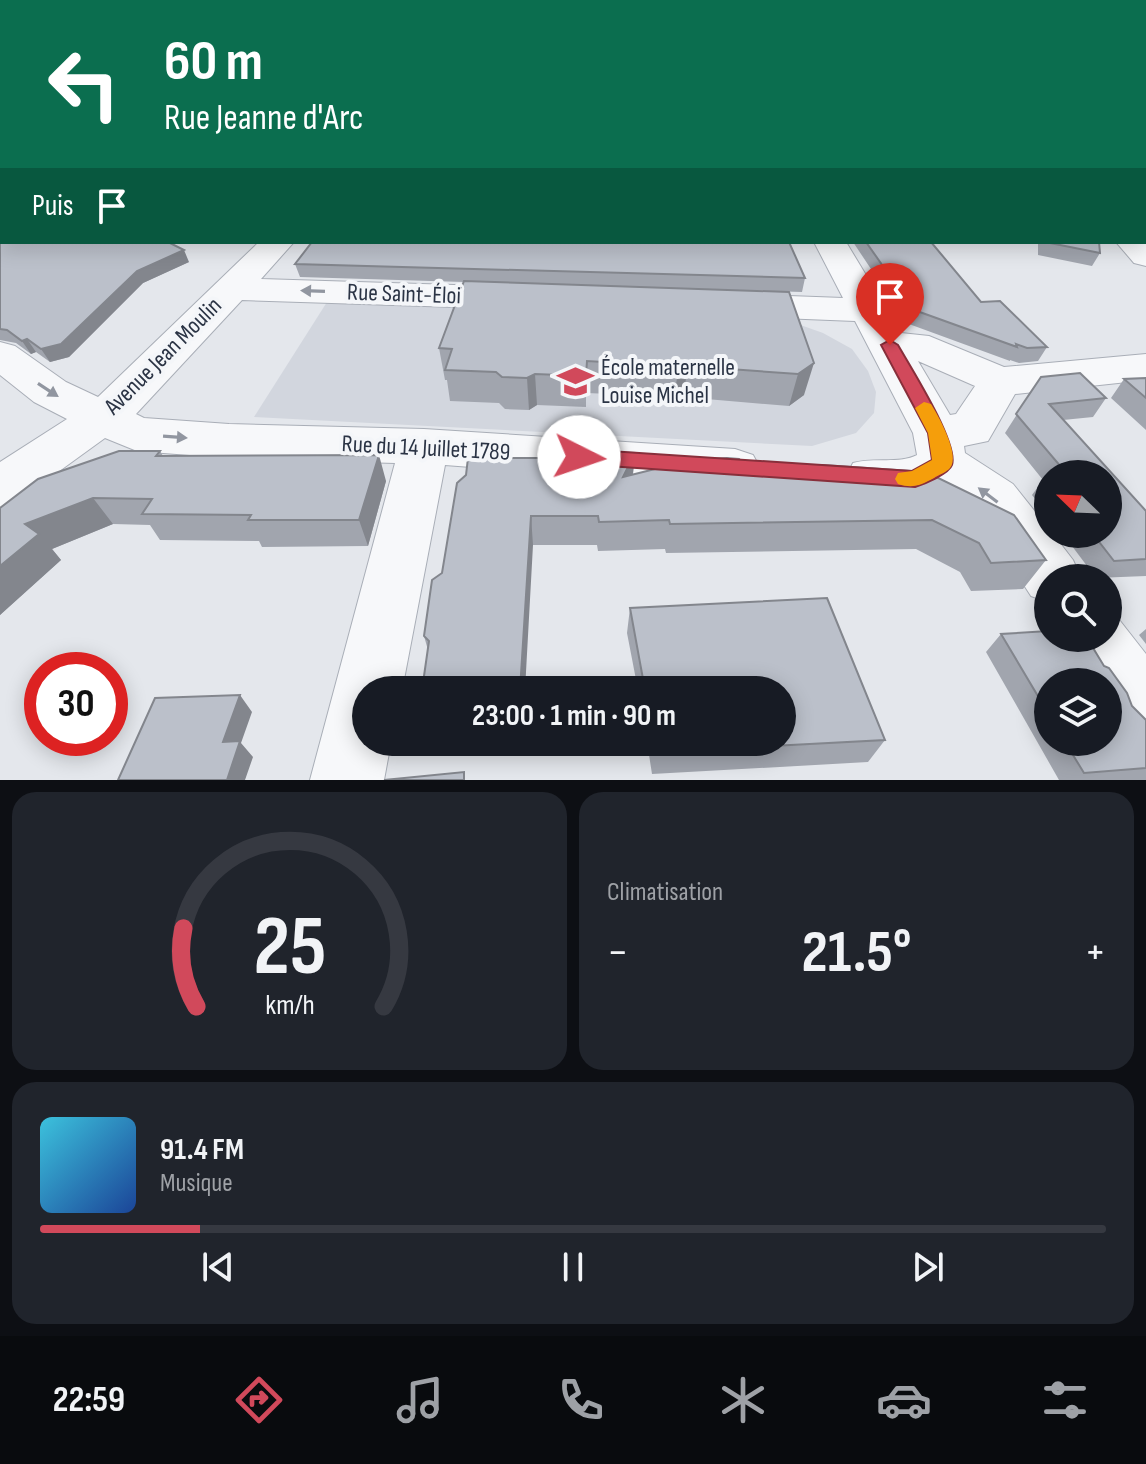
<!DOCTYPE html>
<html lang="fr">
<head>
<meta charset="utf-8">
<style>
  :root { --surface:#171b24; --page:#20242c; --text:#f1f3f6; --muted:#9ea1a6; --line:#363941; --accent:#d1495b }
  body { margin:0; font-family:"Sofia Sans Condensed",sans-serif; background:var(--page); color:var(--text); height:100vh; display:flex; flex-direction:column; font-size:30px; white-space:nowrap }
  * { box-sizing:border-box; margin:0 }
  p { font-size:26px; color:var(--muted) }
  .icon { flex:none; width:44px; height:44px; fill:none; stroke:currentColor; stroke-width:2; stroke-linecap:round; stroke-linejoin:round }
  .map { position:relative; height:780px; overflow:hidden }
  .side { display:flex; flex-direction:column; gap:12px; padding:12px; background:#0d0f14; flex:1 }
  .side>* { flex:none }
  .hud { position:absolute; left:0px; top:0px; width:1146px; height:244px; box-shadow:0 4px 20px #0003; background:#0b6e4f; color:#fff; overflow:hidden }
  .needle { width:52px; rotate:293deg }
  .fabs { position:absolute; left:1034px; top:460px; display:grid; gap:16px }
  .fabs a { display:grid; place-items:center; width:88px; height:88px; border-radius:50%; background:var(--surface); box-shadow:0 4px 20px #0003; font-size:40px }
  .speed { position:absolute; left:24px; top:652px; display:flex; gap:16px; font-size:40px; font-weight:700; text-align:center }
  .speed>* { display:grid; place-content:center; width:104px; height:104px; border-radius:50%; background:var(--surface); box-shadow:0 4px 20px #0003; line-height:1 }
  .speed .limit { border:12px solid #d22; background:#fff; color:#111 }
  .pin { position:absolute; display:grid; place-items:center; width:68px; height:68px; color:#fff; margin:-82px -34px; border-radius:50% 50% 50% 0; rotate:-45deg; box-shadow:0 0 8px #0007 }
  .pin .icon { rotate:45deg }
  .me { position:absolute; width:88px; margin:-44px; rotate:94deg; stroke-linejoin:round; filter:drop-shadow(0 0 6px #0008) }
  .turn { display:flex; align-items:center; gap:28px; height:168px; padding:0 32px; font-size:36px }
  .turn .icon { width:104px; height:104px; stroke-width:2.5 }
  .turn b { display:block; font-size:56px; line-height:68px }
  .then { display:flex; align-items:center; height:76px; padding:0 32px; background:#0003; gap:16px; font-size:30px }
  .big { font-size:60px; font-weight:700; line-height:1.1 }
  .side .widget { flex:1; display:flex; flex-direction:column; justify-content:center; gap:12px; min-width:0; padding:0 28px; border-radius:24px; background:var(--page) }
  .side .dial { align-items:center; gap:0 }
  .dial svg { height:208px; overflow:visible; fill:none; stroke:var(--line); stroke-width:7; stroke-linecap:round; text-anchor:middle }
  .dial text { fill:var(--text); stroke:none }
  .song { display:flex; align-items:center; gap:24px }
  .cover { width:96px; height:96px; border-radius:12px; background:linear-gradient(135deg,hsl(190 70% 55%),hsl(220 70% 35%)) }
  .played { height:8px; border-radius:4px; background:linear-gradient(90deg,var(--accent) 15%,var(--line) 15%) }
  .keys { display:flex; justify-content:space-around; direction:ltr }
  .heat { display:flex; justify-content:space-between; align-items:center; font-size:44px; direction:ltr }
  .side .tiles { flex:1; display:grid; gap:12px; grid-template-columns:1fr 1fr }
  .widget:last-child { grid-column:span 2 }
  .trip { position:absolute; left:352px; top:676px; width:444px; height:80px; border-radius:40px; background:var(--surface); box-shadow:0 4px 20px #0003; font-weight:700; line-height:80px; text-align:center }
  .tab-bar { display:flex; height:128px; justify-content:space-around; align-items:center; background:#090b0e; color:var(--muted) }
  .tab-bar .icon { width:56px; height:56px }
  .tab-bar .active { color:var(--accent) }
  .tab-bar b { font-size:36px; color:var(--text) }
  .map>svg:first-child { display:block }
  .built { fill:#d2d6de }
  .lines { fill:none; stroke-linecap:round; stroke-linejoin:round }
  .minor-casing { stroke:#a9aeb7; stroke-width:2 }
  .minor { fill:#f7f8fa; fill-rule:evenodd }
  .wall { fill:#a1a5ae; fill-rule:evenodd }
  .shaded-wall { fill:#83868d }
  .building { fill:#bbc0ca; stroke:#83868d; stroke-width:2 }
  .oneway { fill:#9196a0 }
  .route { fill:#d1495b; stroke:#882f3b; stroke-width:2 }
  .slow { fill:#f59e0b }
  .labels { text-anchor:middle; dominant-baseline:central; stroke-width:8; stroke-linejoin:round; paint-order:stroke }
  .street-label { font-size:24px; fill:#2b3445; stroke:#f4f6f9 }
  .poi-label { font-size:24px; fill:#2b3445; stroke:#f4f6f9; text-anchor:start }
</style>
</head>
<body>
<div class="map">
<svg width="1146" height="780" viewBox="0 0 1146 780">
  <rect width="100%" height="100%" fill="#e4e7ec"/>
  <path class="built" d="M327 302 778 317 823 333 852 349 868 371 876 392 874 413 856 433 812 446 254 417Z"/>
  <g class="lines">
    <defs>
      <path id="minor" d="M1144 236 1146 237V266L1134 263 1116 242H1144Z
        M259 242H294L261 279 516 287 529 290 534 298 529 306 516 309 242 300 136 414 144 418 229 424 424 429 735 449 753 455 760 468 753 481 735 487 445 465 402 690H366V742H391L384 780H310L395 463 229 458 137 451 105 438 18 501 0 507V462L67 419 34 402 0 375V342L15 346 66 382 98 397Z
        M814 242H846L901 333 929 336 1004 367 1146 354V380L1015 394 988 441 964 446 965 453 1013 484 1048 528V534H1053L1073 560 1081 578H1048V602L1031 596 977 512 942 487C915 503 881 499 853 491L846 477 853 463C874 457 900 464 917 455L913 433 855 321 733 316 720 313 714 305 720 297 733 294 843 298ZM918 361 975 386 956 414 950 415Z
        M1108 613 1117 617 1146 654V743C1111 729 1108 719 1108 682H1088L1063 638H1108Z"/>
    </defs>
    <use href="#minor" class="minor-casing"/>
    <use href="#minor" class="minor"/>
  </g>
  <path class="wall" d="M1144 145H1146V217H1144Z
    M0 209 2 242 189 262 143 283 69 357 50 362 36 352 31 354 16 343 0 340Z
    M853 242H931L981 302 1047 347 1038 361 1019 363 1010 360V361L898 320 903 307 892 293H887Z
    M1038 242H1099L1100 253 1092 266 1038 255Z
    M295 264 805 278 802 292 736 290 789 292 804 395 789 406 683 397 673 403 644 402 636 395 586 393V407L537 405 529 410 505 409 499 403 450 401 447 380H445L439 348 464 282 300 277Z
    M1041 377 1106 398 1093 417 1063 420 1146 511V576L1096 578 1063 534H1108V474H1048V515L1032 495 1043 480 1005 433Z
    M1146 378V430L1111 398 1124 379Z
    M160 451 163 456 386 481 368 546 262 547 259 541 160 540 150 525 113 524 52 549 61 560 0 615V508Z
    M635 453 633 475 744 464 773 466 823 465 1046 560 1023 589 971 591 960 572 916 549 666 553 665 549 598 551 597 545H533L428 650 424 636 442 573 573 458Z
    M630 608 885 740 868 762 652 774 647 742H782V690H638L627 633Z
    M1146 629V644L1139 635Z
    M1001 634 1104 666 1132 706 1146 720V780H1059L986 652ZM1048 682 1108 742H1048Z"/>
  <path class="shaded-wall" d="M184 250 189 262 143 283 69 357 50 362 41 349 137 271Z
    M27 339 36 352 31 354 22 341Z
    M814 363 804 395 789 406 798 374Z
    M688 366 683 397 673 403 678 372Z
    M535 374 537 405 529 410 527 378Z
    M635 453 632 482 623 477Z
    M379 455 386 481 368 546 359 520Z
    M93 498 113 524 52 549 61 560 0 615V566L25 524Z
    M531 516 533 545 525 690H520Z
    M240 695 252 712 241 743 253 757 245 780H227L223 742Z"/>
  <path class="building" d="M1144 145H1146V205H1144Z
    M0 209 2 210V242H168L184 250 137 271 61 344 41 349 27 339 22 341 7 330 0 329Z
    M312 242H789L805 278 295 264Z
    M866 242H931L981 302 1000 301 1047 347 1027 348 1016 344 1017 347 903 306 919 305 897 280 892 279Z
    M1045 242H1099L1100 253Z
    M464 281 789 292 814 363 798 374 688 366 678 372 647 370 638 364 587 361 586 376 535 374 527 378 502 377 496 372 445 370 452 349 439 348Z
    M1080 373 1106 398 1049 404 1146 511V559L1114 561 1093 534H1108V474H1067L1016 414 1041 377Z
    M1146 378V398L1124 379Z
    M119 451H160L156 456 379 455 359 520H248L251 515 142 514 152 499 93 498 25 524 39 534 0 566V508L38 479Z
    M583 451 635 453 623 477 691 460 727 458 739 459 744 464 772 463 773 466 823 465 926 472 1014 515 1046 560 991 563 979 543 932 520 670 524 669 520 599 522 598 516H531L520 690H422L429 641 424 636 432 580 442 573 457 483 466 475 468 458H573Z
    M827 598 885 740 657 752 655 742H782V690H645L630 608Z
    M1048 631V638H1087L1104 666 1109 668 1127 693 1132 706 1146 720V768L1084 773 1065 742H1108V682H1048V713L1001 634Z
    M240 695 223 742 240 741 227 780H118L155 698Z
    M464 772V780H384Z"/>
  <defs><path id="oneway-solid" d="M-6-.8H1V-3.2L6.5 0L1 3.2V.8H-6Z" transform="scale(2)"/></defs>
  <g class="oneway">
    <use href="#oneway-solid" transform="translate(313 291) rotate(-178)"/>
    <use href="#oneway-solid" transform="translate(48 390) rotate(33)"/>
    <use href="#oneway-solid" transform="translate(175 437) rotate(4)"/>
    <use href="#oneway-solid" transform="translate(988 495) rotate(-143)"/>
  </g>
  <linearGradient id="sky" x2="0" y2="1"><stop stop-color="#8bb4dd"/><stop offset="0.57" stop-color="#f3f4f6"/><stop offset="1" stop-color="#f3f4f6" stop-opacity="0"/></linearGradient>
  <rect width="1146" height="254" fill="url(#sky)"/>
  <path class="route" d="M890 340 898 345C910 366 959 443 952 465 949 474 924 484 915 487L579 464 572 462 569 457 572 452 579 449 912 471 932 460 928 433 881 345Z"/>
  <path class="slow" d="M924 402 931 404C938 415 961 456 950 468 947 472 938 475 934 478 921 485 913 489 898 484L895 479 898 473 912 471 932 460 928 433 915 408Z"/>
  <defs>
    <symbol id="school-bare" viewBox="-9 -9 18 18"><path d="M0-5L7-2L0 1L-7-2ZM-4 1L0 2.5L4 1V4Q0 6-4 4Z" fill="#d1495b" stroke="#f4f6f9" stroke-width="2.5" paint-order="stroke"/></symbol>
  </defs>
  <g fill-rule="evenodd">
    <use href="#school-bare" x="550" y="356" width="51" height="51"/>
  </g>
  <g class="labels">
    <g class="street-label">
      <text transform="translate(404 294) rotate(2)">Rue Saint-Éloi</text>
      <text transform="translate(163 356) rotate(-45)">Avenue Jean Moulin</text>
      <text transform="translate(426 448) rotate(3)">Rue du 14 Juillet 1789</text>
    </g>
    <g class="poi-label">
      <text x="601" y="367">École maternelle<tspan x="601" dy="28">Louise Michel</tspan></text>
    </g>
  </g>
</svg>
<div class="fabs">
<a><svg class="needle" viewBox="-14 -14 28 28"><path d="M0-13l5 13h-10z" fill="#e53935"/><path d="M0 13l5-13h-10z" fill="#9ea1a6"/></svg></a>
<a><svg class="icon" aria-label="search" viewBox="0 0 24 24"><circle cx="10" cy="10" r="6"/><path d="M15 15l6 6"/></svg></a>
<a><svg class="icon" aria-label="layers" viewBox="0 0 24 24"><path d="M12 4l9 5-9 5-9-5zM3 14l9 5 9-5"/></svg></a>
</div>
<div class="speed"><div class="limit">30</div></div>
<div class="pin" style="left:890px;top:345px;background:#d93025"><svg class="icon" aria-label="arrive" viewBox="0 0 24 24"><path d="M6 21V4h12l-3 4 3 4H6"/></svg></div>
<svg class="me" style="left:579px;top:457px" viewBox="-20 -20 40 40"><circle r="19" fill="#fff"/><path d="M0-13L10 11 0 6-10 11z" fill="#d1495b"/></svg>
<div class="trip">23:00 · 1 min · 90 m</div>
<div class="hud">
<div class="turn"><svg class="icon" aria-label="left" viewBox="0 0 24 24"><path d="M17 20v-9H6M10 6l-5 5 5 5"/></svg><div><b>60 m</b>Rue Jeanne d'Arc</div></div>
<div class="then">Puis<svg class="icon" aria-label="arrive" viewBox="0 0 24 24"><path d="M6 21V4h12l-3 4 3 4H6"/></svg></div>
</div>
</div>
<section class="side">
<div class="tiles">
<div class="widget dial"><svg viewBox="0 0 100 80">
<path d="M14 69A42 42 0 1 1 86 69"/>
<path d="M14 69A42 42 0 0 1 9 39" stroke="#d1495b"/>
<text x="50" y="56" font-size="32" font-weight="700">25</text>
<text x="50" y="72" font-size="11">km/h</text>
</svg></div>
<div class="widget"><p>Climatisation</p>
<div class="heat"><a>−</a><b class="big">21.5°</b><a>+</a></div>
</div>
<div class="widget">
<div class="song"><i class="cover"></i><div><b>91.4 FM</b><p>Musique</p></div></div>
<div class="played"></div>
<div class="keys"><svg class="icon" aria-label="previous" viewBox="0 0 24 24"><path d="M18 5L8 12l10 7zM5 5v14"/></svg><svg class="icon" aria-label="pause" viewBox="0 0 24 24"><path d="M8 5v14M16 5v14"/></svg><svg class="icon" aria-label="next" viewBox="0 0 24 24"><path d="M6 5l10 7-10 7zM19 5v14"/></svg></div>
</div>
</div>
</section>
<nav class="tab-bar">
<b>22:59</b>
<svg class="icon active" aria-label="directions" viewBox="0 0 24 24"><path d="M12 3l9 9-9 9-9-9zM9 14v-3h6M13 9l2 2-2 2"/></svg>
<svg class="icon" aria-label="music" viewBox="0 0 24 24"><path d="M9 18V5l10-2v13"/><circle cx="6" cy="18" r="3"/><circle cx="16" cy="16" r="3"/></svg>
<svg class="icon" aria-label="phone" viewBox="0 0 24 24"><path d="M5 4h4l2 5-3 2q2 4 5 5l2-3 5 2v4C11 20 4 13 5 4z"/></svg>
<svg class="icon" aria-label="climate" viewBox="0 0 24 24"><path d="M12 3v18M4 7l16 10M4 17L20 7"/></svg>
<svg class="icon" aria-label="car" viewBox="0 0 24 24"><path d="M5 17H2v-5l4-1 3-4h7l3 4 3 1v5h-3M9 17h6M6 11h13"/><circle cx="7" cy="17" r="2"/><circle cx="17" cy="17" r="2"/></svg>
<svg class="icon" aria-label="filters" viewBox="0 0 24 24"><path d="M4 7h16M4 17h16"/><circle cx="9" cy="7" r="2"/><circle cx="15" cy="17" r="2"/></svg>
</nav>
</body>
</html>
